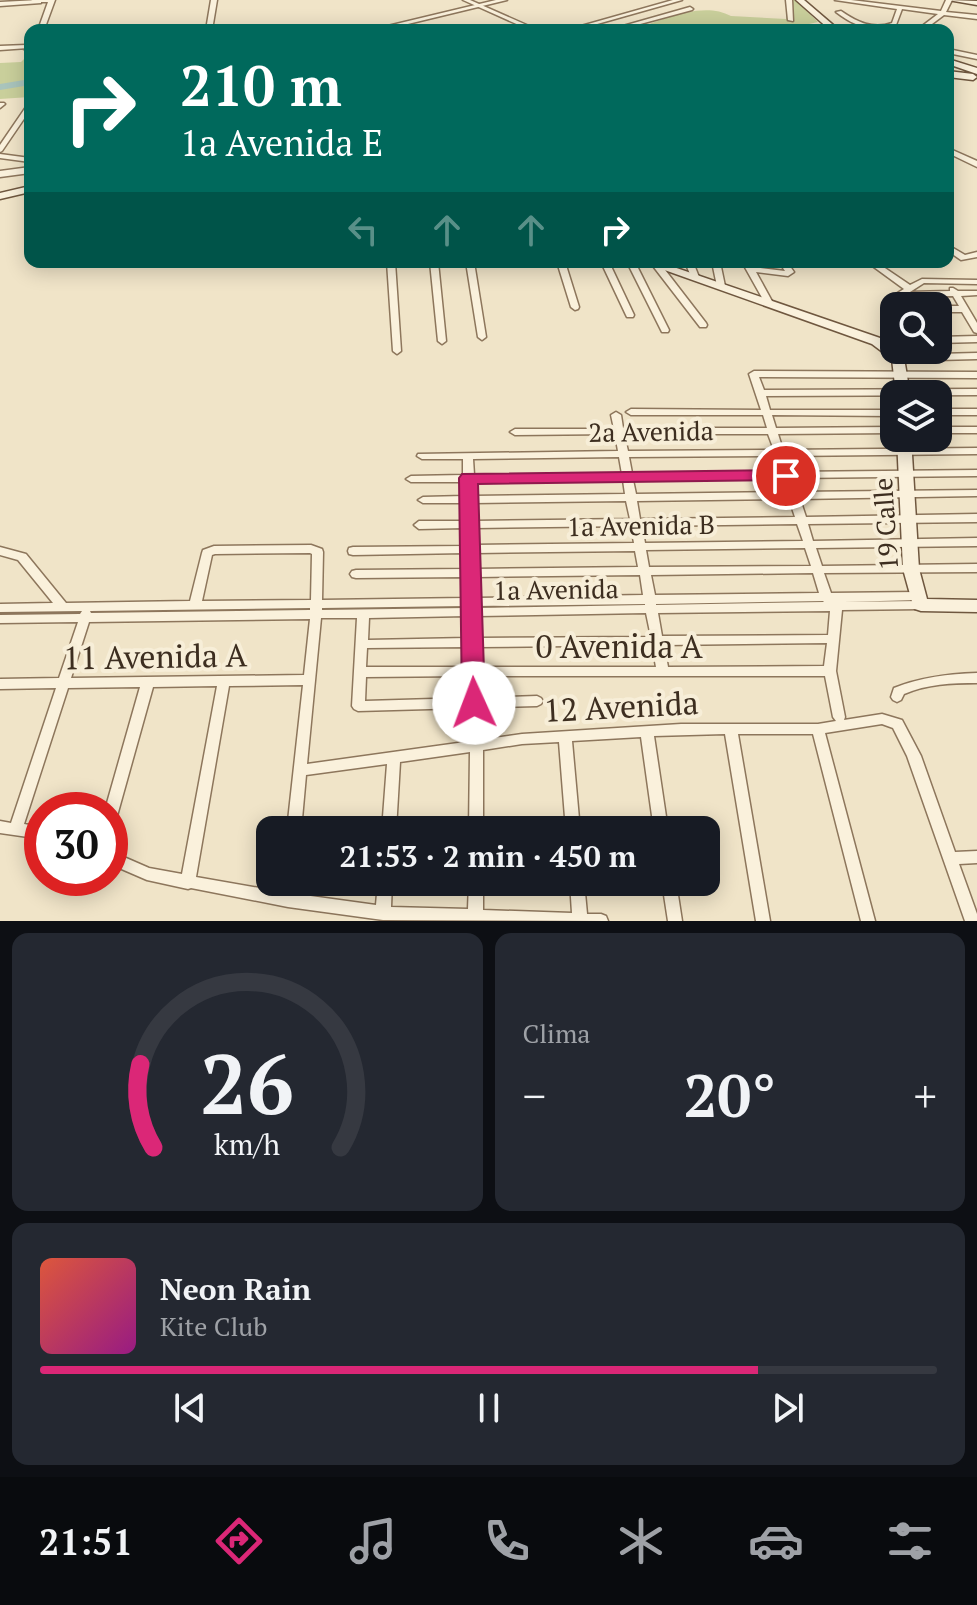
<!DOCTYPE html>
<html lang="es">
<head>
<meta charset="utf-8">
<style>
  :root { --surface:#171b24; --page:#242831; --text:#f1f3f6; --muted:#9ea1a6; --line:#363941; --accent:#db2777 }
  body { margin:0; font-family:"PT Serif",serif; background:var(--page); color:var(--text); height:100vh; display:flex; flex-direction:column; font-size:30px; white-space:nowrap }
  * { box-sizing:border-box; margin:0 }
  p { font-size:26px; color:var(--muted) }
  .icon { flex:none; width:44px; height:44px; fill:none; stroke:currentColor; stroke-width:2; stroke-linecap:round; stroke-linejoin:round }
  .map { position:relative; height:921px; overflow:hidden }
  .side { display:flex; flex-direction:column; gap:12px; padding:12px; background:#0d0f14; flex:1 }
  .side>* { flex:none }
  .top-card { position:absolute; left:24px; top:24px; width:930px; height:244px; border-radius:16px; box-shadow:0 4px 20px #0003; background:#00695c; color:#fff; overflow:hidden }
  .tools { position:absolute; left:880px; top:292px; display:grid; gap:16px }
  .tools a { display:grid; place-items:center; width:72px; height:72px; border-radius:16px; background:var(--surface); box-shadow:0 4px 20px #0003; font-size:40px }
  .speed { position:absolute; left:24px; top:792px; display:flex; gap:16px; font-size:40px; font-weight:700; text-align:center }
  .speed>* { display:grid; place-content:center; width:104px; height:104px; border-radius:50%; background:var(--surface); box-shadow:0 4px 20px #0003; line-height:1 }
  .speed .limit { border:12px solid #d22; background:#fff; color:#111 }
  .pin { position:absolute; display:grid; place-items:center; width:68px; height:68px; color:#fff; margin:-34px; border:4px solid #fff; border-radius:50%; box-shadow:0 2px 8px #0007 }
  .me { position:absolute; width:88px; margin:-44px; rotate:358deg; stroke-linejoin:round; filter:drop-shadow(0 0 6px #0008) }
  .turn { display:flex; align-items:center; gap:28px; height:168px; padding:0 24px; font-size:36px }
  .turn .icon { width:104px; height:104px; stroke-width:2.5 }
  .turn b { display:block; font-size:56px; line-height:68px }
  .lanes { display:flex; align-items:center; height:76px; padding:0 24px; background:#0003; justify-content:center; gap:40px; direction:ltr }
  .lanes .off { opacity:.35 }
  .big { font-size:60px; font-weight:600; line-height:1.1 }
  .side .tile { flex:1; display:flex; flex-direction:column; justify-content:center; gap:12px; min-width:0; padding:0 28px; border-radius:16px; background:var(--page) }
  .side .dial { align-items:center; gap:0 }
  .dial svg { height:208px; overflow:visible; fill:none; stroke:var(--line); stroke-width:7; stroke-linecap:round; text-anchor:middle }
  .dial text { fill:var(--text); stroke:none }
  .song { display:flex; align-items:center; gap:24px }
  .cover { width:96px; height:96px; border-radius:12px; background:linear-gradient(135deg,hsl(10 70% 55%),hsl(310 70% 35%)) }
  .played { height:8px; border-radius:4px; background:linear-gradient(90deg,var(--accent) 80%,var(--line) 80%) }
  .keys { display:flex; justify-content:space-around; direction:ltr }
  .heat { display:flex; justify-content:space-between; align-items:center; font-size:44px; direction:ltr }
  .side .tiles { flex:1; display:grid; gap:12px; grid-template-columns:1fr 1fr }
  .tile:last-child { grid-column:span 2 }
  .trip { position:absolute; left:256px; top:816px; width:464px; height:80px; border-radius:16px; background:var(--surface); box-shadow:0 4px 20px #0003; font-weight:600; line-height:80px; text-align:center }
  .dock { display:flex; height:128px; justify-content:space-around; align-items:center; background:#090b0e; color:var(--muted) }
  .dock .icon { width:56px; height:56px }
  .dock .active { color:var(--accent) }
  .dock b { font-size:36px; color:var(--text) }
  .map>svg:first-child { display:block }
  .green { fill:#c9cf9b }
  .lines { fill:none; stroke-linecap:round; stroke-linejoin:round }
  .river { fill:#a9c4bc; fill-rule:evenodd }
  .minor-casing { stroke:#8d765c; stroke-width:3 }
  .tertiary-casing { stroke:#8d765c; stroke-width:3 }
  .secondary-casing { stroke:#6f573f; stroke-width:3 }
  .minor { fill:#faf1dc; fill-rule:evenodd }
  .tertiary { fill:#faf1dc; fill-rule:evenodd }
  .secondary { fill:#faf1dc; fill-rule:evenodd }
  .route { fill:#db2777; stroke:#8e194d; stroke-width:2 }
  .labels { text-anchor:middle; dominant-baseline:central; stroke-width:8; stroke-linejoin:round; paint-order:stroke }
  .street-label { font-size:26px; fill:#3d2e20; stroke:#f7eed8 }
  .near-street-label { font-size:32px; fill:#3d2e20; stroke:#f7eed8 }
</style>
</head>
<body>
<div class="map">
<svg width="977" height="921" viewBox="0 0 977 921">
  <rect width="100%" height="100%" fill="#f0e4c8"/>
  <path class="green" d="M787 0H795L818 22 782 30H632C660 21 702 0 731 16L786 19Z
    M27 56H30V97L0 99V63L21 62Z"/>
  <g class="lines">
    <path class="river" d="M30 79V85L0 90V84Z"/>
    <defs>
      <path id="minor" d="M39 0 41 1V3L0 6V2Z
        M211 0H217L212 30H206Z
        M463 0H470L538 30H530Z
        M673 0H682L576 30H567Z
        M786 0H792L793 21 788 20Z
        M835 0H851L941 11 946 0H952L946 12 977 15V19L944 15 924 30H917L938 14 902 9 896 25C874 34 854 26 836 12L841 11C857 22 873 30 892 23L897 9Z
        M690 7 693 9 692 10 618 30H609Z
        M830 25 833 27 832 28 817 30Z
        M784 28H807L810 30H781Z
        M26 45 28 46V48L0 50V46Z
        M948 49 977 55V59L948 53Z
        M0 103H4L5 104 0 108Z
        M30 103V110L2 151 0 152V145L28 104Z
        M948 245 965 255 977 252V257L961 260 948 251Z
        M387 262H395L401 351 397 354 393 351Z
        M430 262H438L446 341 442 344 438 341Z
        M466 262H474L486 337 482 340 478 337Z
        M557 262H565L579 307 578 309 575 310 571 307Z
        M601 262H609L634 315 633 317H627L626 315Z
        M627 262H635L669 330 668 332H662Z
        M653 262H659L706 323 707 325 706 327H700L653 266Z
        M685 262H693L699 277 698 279H692Z
        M712 262H720L725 286 724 288H718L717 286Z
        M742 262H750L753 267 785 271 779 262H787L794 272 788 276 756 272 773 303 769 306 765 303Z
        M867 262H876L910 285 922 279 977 280V284L924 283 910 292 950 291V288H953L958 291H977V295L961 296 977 323V333L974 332 962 312H938V306H959L953 296 902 297 892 304H886V300L904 289Z
        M977 336V342L938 343V337Z
        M888 337H894V343L885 342 884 340Z
        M754 371 977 372V378L759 377 764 390 977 389V395L766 396 770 410H894V416L772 415 776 428 894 427V433L778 434 783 450 977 448V454L786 456 791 472 977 470V476L793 478 797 492 977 490V496L800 499 806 517 977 514V522L808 524 813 541 977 538V546L816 548 822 566 977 564V572L824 573 831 593 917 592 921 593 923 596 921 599 917 600 843 602 921 601 925 602 927 605 925 608 921 609 842 610 836 671 845 717 844 720 882 714 902 720 921 756 955 852 977 851V863L959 864 977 914V921H965L907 756 893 728 882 724 825 733 875 921H861L813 734H738L770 921H756L725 734 654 736 668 830H654L641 737 572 741 580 830H566L559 742 522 744 483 750V830H469L470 752 400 762 396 830H382L387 764 306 775 301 830H287L303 685 229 686 196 877 282 892 283 882H297L296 894 376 905 378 882H392L391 907 468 909 469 882H483V910L572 913 570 882H584L587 914H601L606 916 608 921 383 920 288 907 191 888 188 889 147 880 110 864V851L149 868 182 874 217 686 153 687 117 816 115 820 110 822V810H105L140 687 68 688 24 824 42 827V839L0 833V821L11 823 56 688 0 689V679L59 678 78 622 0 623V615L80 614 82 611 0 612V604L53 603 18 560 0 555V547L26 554 66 603 190 601 202 553 203 550 214 546 311 545 322 549 323 552 322 600 466 598 465 577 356 578 352 577 350 574 352 571 356 570 465 569V553L353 555 349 554 348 551 349 548 353 547 465 546 464 528 419 529 414 525 419 521H464V503H423L418 500 423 497 464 496V482H411L406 479 411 476 463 475V459H422L417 456 418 454 618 451 615 434 515 435 510 432 515 429H614L611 415 616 412 621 415 623 428H767L763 415H631L626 412 631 409 761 410 749 374ZM624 434H768L774 450 628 451ZM776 456 781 472 632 473 629 457ZM619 457 622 474 474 475 473 459ZM783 478 787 492 636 494 633 480ZM623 480 625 494 474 496V482ZM789 499 795 517 640 519 637 501ZM626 501 630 519 475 521 474 503ZM797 524 803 541 645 543 642 526ZM631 526 634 543 476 545 475 528ZM805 548 811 566 649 567 646 550ZM635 551 638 567 476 569V553ZM310 553 312 554 311 600 202 601 212 555 215 554ZM813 573 819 593 655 595 651 575ZM640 575 643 595 477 598V577ZM823 601 824 602 656 605V604ZM645 604V605L477 608V606ZM466 606V608L322 610V608ZM310 608V610L91 613 90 611ZM830 611 828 635 662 636 658 613ZM646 613 651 637 478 638V616ZM466 616 467 638 368 640 369 618ZM321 618H357L352 706 354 709 358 711 537 706 541 704 543 701 541 698 537 696 480 698 479 676H825L833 717 836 721 818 724H681L522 734 307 764ZM310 619 304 675 71 678 89 622ZM827 643 824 666 668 667 664 645ZM652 645 656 667H479V647ZM467 647V667H366L367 648ZM467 676 468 698 365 701 366 677Z
        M938 409H977V415H938Z
        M938 427H977V433H938Z
        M977 673V683C952 683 927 684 904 694L901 700 897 702 893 700 891 697 894 688C921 677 948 674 977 673Z
        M662 882H676L682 921H668Z"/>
      <path id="tertiary" d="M31 0H55L44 30H38L48 2H34Z
        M496 0H507L383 30H371Z
        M30 38V50L24 49 27 40Z
        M948 148 977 161V167L948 153Z
        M0 154 30 158V162L0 158Z
        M30 167V173L0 177V171Z
        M977 353V359L898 361 893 358 898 355Z"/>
      <path id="secondary" d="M796 0H804L839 30H830Z
        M948 0 977 1V5Z
        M948 59 977 68V74L948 64Z
        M948 71 973 74 977 77 973 80 948 77Z
        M30 186V192L0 199V193Z
        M642 262H659L880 338 904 358 910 394H896L892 359 872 344Z
        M897 438H911L919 569 927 599 977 600V612L921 611 915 609 913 605 903 569Z"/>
    </defs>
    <use href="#minor" class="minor-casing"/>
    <use href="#tertiary" class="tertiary-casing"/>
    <use href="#secondary" class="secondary-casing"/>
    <use href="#minor" class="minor"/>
    <use href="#tertiary" class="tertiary"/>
    <use href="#secondary" class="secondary"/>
  </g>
  <path class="route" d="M786 470 795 476 793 480 478 484 485 703 482 710 474 712 466 710 462 703 459 478 462 474Z"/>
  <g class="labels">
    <g class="street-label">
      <text transform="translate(651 431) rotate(-1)">2a Avenida</text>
      <text transform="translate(885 524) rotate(-94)">19 Calle</text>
      <text transform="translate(641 525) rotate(-1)">1a Avenida B</text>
      <text transform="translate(556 589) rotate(-1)">1a Avenida</text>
    </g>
    <g class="near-street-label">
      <text x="619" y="646">0 Avenida A</text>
      <text transform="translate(155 656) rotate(-1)">11 Avenida A</text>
      <text transform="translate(621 706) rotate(-3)">12 Avenida</text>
    </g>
  </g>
</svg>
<div class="tools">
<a><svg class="icon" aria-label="search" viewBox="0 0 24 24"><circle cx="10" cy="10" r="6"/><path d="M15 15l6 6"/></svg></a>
<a><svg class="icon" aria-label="layers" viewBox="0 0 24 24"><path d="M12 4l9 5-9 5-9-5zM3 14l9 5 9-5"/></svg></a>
</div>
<div class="speed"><div class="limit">30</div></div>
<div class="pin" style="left:786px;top:476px;background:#d93025"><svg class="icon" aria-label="arrive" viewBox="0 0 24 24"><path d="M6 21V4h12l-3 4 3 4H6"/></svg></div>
<svg class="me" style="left:474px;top:703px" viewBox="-20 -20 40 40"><circle r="19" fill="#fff"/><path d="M0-13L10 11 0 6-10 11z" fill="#db2777"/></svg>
<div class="trip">21:53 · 2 min · 450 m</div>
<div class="top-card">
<div class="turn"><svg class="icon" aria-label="right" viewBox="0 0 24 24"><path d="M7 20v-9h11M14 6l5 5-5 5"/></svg><div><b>210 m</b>1a Avenida E</div></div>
<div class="lanes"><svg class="icon off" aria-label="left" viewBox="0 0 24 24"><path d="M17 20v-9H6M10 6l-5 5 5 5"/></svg><svg class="icon off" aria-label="ahead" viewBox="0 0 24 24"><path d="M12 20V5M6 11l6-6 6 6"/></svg><svg class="icon off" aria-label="ahead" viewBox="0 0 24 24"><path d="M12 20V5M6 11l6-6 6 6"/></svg><svg class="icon" aria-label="right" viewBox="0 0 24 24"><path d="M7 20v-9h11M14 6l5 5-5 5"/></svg></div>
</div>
</div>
<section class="side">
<div class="tiles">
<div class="tile dial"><svg viewBox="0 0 100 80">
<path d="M14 69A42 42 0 1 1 86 69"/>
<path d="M14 69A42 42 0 0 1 9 37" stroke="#db2777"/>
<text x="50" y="56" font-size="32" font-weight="700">26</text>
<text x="50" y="72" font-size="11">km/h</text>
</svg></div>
<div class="tile"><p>Clima</p>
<div class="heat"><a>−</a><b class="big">20°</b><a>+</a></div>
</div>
<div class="tile">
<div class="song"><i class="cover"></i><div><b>Neon Rain</b><p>Kite Club</p></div></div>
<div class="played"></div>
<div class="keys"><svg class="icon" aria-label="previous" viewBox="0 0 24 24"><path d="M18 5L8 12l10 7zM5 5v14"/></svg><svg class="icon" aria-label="pause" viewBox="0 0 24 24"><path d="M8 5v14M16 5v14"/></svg><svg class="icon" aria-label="next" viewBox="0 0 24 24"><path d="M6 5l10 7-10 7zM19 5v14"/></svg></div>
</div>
</div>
</section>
<nav class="dock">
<b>21:51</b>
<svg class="icon active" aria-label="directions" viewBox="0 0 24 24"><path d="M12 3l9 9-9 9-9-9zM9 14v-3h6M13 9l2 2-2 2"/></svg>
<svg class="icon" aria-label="music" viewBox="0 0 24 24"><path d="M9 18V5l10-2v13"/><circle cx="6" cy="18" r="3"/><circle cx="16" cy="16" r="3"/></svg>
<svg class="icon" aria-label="phone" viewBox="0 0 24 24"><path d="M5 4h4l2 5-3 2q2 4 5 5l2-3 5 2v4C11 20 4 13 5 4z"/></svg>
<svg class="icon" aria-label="climate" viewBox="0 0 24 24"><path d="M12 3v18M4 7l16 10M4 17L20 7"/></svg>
<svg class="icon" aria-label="car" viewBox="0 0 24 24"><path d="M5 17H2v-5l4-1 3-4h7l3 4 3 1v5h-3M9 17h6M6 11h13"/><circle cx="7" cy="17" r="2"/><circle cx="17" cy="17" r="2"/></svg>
<svg class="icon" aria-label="filters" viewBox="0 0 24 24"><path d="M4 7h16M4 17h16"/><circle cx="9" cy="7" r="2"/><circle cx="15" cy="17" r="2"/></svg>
</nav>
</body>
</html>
